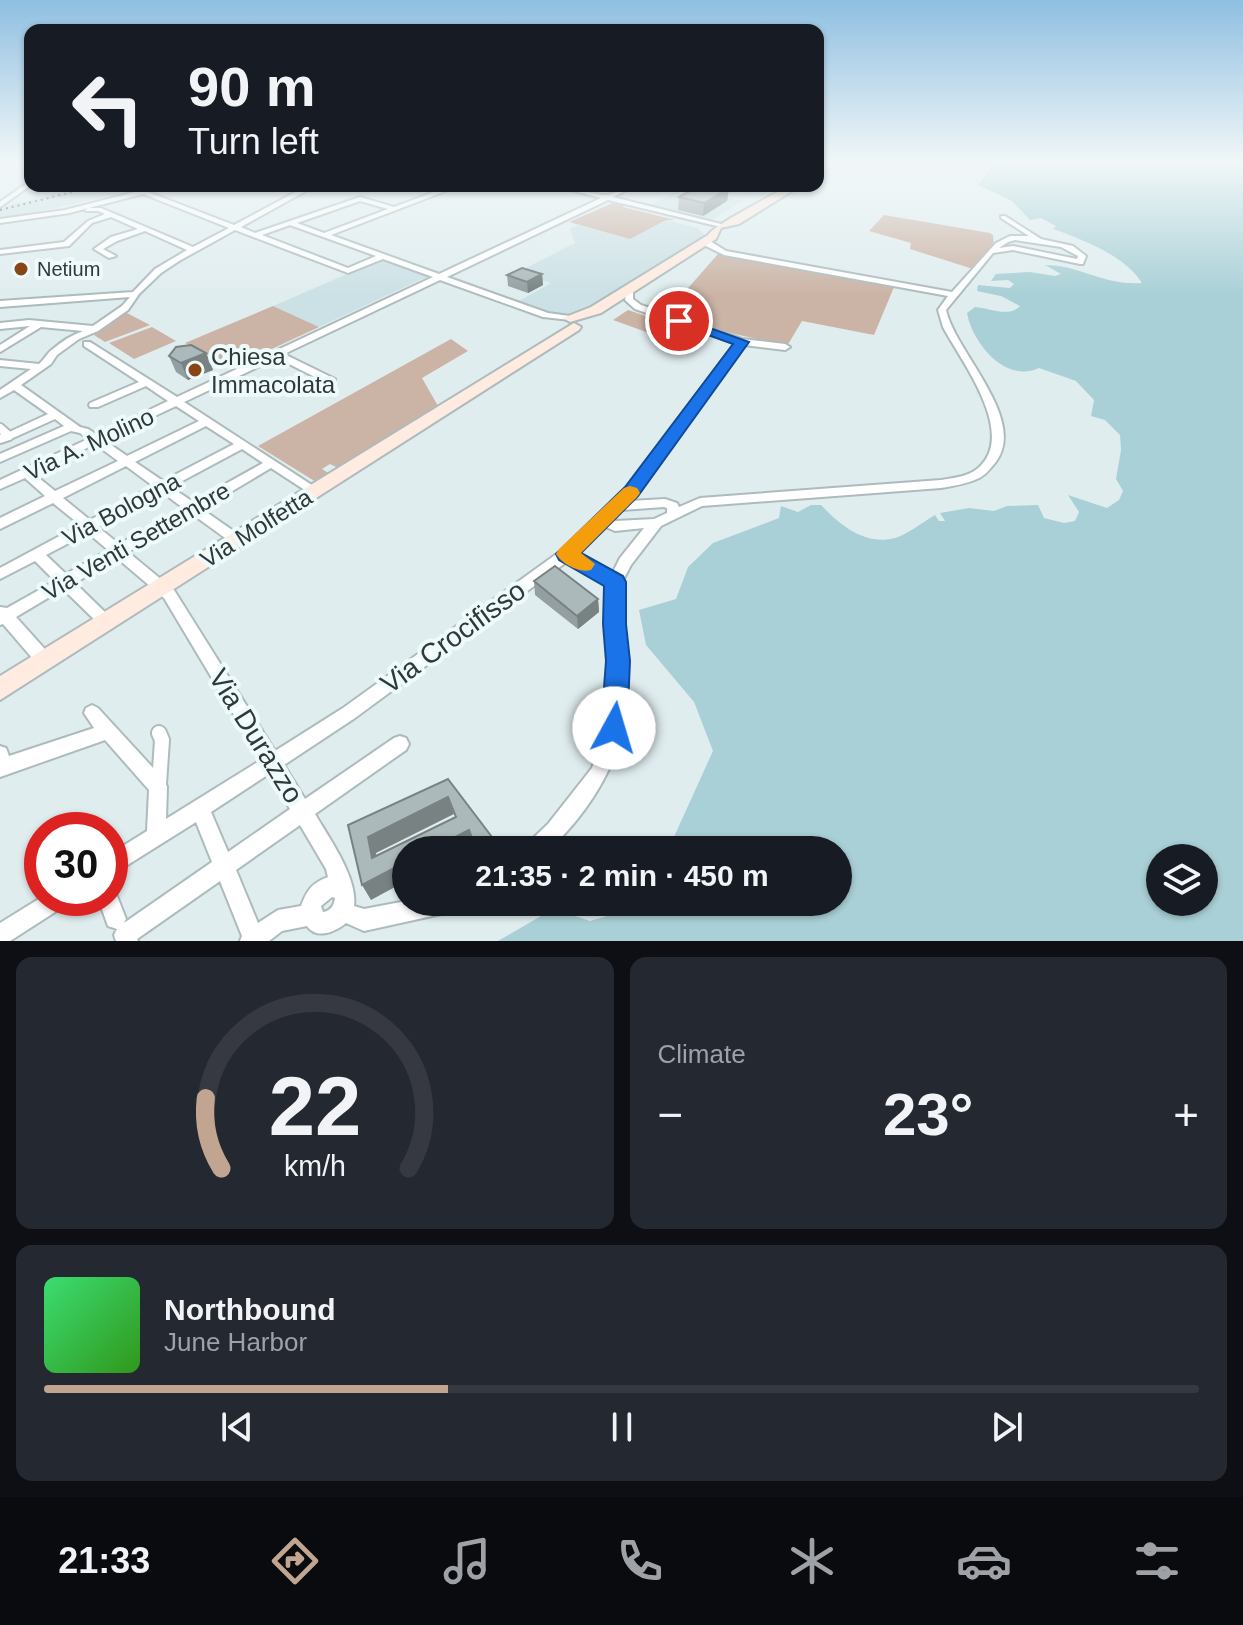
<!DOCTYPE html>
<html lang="en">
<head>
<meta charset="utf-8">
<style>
  :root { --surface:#171b24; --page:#242831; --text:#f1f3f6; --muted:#9ea1a6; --line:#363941; --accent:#c2a590 }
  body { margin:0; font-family:Arial,sans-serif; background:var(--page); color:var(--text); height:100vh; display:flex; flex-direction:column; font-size:30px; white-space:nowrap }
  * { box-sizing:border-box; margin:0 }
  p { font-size:26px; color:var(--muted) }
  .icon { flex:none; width:44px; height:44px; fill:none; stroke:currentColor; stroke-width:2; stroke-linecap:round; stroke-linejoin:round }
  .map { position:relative; height:941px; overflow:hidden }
  .sheet { display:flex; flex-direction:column; gap:16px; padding:16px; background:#0d0f14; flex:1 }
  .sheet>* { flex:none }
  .banner { position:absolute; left:24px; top:24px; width:800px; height:168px; border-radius:16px; box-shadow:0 2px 6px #0004; background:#171b24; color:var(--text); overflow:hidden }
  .tools { position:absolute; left:1146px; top:844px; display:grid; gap:16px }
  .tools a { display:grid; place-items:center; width:72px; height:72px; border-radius:50%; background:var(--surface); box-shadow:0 2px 6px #0004; font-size:40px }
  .speed { position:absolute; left:24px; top:812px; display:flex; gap:16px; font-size:40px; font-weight:700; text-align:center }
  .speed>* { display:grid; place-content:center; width:104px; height:104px; border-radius:50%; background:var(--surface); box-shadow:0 2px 6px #0004; line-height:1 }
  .speed .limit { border:12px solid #d22; background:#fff; color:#111 }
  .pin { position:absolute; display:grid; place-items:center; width:68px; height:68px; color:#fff; margin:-34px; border:4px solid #fff; border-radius:50%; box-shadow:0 2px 8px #0007 }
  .me { position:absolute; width:88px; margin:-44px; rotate:6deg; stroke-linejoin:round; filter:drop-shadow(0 0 6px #0008) }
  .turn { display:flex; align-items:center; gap:28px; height:168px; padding:0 32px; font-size:36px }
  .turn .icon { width:104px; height:104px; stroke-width:2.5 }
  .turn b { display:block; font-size:56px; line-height:68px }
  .big { font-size:60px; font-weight:800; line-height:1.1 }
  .sheet .widget { flex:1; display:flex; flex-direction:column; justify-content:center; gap:12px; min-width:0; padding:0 28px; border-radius:16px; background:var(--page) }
  .sheet .dial { align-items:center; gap:0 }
  .dial svg { height:208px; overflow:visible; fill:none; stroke:var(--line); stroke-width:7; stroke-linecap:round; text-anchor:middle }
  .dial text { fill:var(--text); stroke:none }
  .song { display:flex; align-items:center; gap:24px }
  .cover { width:96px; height:96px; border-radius:12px; background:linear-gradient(135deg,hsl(140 70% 55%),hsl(110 70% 35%)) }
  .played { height:8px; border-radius:4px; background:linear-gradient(90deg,var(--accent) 35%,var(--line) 35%) }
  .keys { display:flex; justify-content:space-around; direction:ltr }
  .heat { display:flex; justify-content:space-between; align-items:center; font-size:44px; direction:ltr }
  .sheet .tiles { flex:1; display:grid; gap:16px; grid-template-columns:1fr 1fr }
  .widget:last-child { grid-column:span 2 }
  .trip { position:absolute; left:392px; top:836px; width:460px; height:80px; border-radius:40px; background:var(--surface); box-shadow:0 2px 6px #0004; font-weight:800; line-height:80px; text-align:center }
  .tab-bar { display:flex; height:128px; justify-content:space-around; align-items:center; background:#090b0e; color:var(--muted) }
  .tab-bar .icon { width:56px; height:56px }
  .tab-bar .active { color:var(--accent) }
  .tab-bar b { font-size:36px; color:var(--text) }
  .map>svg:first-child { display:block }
  .built { fill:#cce1e5 }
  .green { fill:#cbb4a6 }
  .water { fill:#a9d0d6; fill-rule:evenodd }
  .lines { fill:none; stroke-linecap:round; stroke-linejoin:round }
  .pedestrian-far1-casing { stroke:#aebbbd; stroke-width:12 }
  .pedestrian-casing { stroke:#aebbbd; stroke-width:18 }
  .minor-casing { stroke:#aebbbd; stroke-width:4 }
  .secondary-casing { stroke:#aebbbd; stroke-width:4 }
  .pedestrian-far1 { stroke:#fff; stroke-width:8 }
  .pedestrian { stroke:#fff; stroke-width:14 }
  .minor { fill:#fff; fill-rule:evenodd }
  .secondary { fill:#ffebdf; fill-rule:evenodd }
  .rail { stroke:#5a6262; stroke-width:2; stroke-dasharray:2 4; stroke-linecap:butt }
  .wall { fill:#949fa1 }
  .shaded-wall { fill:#788283 }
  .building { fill:#acb9bb; stroke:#788283; stroke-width:2; fill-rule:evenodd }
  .route { fill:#1a73e8; stroke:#114b97; stroke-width:2 }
  .slow { fill:#f59e0b }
  .poi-dot { fill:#884614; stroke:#edfbfc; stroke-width:3 }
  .labels { text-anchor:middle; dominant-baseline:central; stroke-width:8; stroke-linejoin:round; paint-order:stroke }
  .far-poi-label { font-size:20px; fill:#323838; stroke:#edfbfc; text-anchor:start }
  .poi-label { font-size:24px; fill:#323838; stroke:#edfbfc; text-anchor:start }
  .street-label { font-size:24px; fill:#323838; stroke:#edfbfc }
  .near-street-label { font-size:28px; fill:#323838; stroke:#edfbfc }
</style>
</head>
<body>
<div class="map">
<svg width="1243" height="941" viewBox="0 0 1243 941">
  <rect width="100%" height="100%" fill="#e0edef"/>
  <path class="built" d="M89 186H155L0 220V207Z
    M685 187 707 194 749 202H741L709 222 647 207Z
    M666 220 698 228 706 236 596 307 576 315 556 314 519 301 551 283 518 272 575 243 570 229 578 225 630 239Z
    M382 259 432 277 422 279 319 327 273 306Z"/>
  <path class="green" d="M613 203 624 205 623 207 675 220H666L630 239 569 222Z
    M884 215 990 233 993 235 994 247 973 269 910 249 911 243 869 231Z
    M718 254 894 287 874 335 802 321 787 346 701 326 702 324 667 312Z
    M273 306 319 327 231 368 185 343Z
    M628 310 664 322 649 333 613 320Z
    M125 312 150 325 105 342 94 335Z
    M152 327 176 341 134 359 109 343Z
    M451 339 468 351 422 378 438 406 338 468 330 464 322 469 330 474 316 482 258 446Z"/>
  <path class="water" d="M994 163H1243V941H498L553 909 590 921 655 902H838V850H668L713 751 694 702 646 645 639 610 676 599 688 567 713 543 779 518 781 506 798 512 811 505H821C840 525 865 546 895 538 908 534 923 522 935 515L939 521H945L940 513 969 508 994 511 1007 506 1038 505 1044 518 1064 523 1075 521 1079 512 1068 495 1107 508 1119 500 1123 491 1116 479 1121 450 1120 435 1105 420 1091 416 1094 400 1076 381 1039 368C1005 384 972 342 967 313L975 307C990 308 1009 318 1020 306L1001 296 977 291 978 285 1010 288 1014 284 1008 280 991 281 996 274 1030 272 1055 276 1061 274 1045 265C1080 265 1104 286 1142 283 1125 255 1079 238 1053 229L1056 226 1041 218 1030 220 1012 201 978 185ZM1160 858H1204V902H1160Z"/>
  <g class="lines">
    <defs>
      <path id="pedestrian-far1" d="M0 428 9 436 0 439"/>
      <path id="pedestrian" d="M159 733 162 740 159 784"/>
      <path id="minor" d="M30 181V186L0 207V202Z
        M307 186H315L241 227 255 233 360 197 394 207 450 186H459L331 235 439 274 601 198 555 186C572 186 586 193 603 195 614 196 623 186 635 186L613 197 725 225 721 227 608 200 447 277 548 313 570 316V320L543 317 440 280 284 354 335 379V383H327L277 358 184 402 321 491 315 495 311 494 271 468 202 509 242 537 244 540 242 543H232L192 514 128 552 174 590 275 751 343 708 562 550 599 518 627 489 735 343 635 309 625 300 627 291H633V299L641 305 742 339 785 344 790 347 785 350 744 345 630 501 665 499 677 503 679 507 700 498 941 480C953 478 967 477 977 469 1019 435 961 361 943 327L938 310 948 296 724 255 704 245V241H710L726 251 952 292 996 243 1010 236H1029L1001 218V216H1005L1041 239 1073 246 1086 256 1083 264H1080L1013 250 993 253 946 310C955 352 1029 420 995 463 990 469 985 476 977 479 966 484 953 486 941 488L702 506 661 526 631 565 622 582C624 621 627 661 626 700 625 757 590 811 549 850H525L528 843 548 824 592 768 605 728 610 701 608 585 568 561 355 718 284 765 305 799 394 738 400 736 406 738 409 744 406 750 315 814C329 838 358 878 354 906L364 909 406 901 467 902 464 909 364 931 346 923C335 932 317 940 307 926L282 931 269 941H240L242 936 220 881 137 939 138 941H116L114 935 117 929 108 926 98 898H110V889L115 891 126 919 124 923 212 862 196 822 110 876V854L147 831 149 790 105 740 0 777V746L6 748 9 756 94 728 84 713 86 708 92 705 98 708 165 781 167 787 166 819 261 760 164 598 117 558 75 583 111 618 114 622 111 626 106 628 101 626 63 589 16 617 51 656 53 661 51 666 45 668 39 666 3 624 0 625V607L7 608 55 581 35 561 0 579V568L80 525 53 503 0 529V518L45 496 25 478 0 489V480L88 439 80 433 71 431 0 462V454L64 426 55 419 13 438H5L3 436 5 434 48 414 14 390 0 398V390L31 369 0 366V360L39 364C45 359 47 353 53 349 62 341 72 335 83 331L41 327 0 352V345L30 326 0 329V323L29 320 93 326 122 306 130 297 0 307V301L133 292 155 269 187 250 145 231 117 241 103 249 116 256 109 258 94 249 111 237 138 229 111 217 92 223 69 246 0 254V250L64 242 88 221 105 214 98 211H86L85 210 88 208H101L193 247 229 228 143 194 73 212 70 213 0 223V219L65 210 143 190 234 225ZM360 201 388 209 324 233 297 223ZM290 225 376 256 348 268 262 235ZM235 230 348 273 383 259 433 277 177 397 90 342H84V346L139 382 90 403 89 405 90 407H98L146 386 168 401 97 435 88 429 80 427 21 385 51 364 57 355 79 339 98 331 128 310 139 294 161 273 179 261ZM1015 240 1061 247 1078 256 1077 259 1013 246 999 248 1008 242ZM176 406 199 421 127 456 104 440ZM206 426 234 444 163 481 135 462ZM95 444 118 461 55 491 34 474ZM242 449 263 463 193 502 171 487ZM126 466 153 486 90 520 63 498ZM162 492 183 508 119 544 98 527ZM664 507 667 508V513L654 519 616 521 613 520 622 510ZM606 527 615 531 644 528 620 558 612 574 577 553ZM88 533 108 550 66 574 46 555ZM269 774 290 809 228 852 211 812ZM300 825 326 869 328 877C312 883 307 890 301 906L278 910 258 923 236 870ZM332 897 335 898C334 906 330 911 323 912L321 906Z
        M42 897 69 898 66 905 10 941H0V923Z"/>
      <path id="secondary" d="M826 163H836L818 175V168Z
        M788 186H800L739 224 721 228 716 239 601 313 570 322 563 318 591 307 708 235C715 224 770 197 788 186Z
        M574 323 581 327 579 330 0 700V676Z"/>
    </defs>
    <use href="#pedestrian-far1" class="pedestrian-far1-casing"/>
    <use href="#pedestrian" class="pedestrian-casing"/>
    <use href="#minor" class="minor-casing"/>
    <use href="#secondary" class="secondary-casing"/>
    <use href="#pedestrian-far1" class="pedestrian-far1"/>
    <use href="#pedestrian" class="pedestrian"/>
    <use href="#minor" class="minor"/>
    <use href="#secondary" class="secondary"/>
    <path class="rail" d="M0 210 97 186"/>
  </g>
  <path class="wall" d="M729 188 727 201 703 216 678 210 679 197Z
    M542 274 543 285 528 293 508 286 507 275Z
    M206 353 213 370 188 380 176 372 169 356Z
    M534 581 598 599 599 612 578 629 535 595Z"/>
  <path class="shaded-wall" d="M729 188 727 201 703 216 704 203Z
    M542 274 543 285 528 293 527 282Z
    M206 353 213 370 188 380 181 363Z
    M598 599 599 612 578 629 577 616Z
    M448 797 454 814 376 853 381 874 372 858 368 837Z
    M469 830 474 846 466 850H430Z
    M495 841 497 850H477L476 849Z
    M406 862V881L371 900 362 885Z"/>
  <path class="building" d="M699 186H718L729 188 704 203 679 197Z
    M522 268 542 274 527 282 507 275Z
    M191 345 206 353 181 363 169 356 176 347Z
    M555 566 598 599 577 616 534 581Z
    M448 779 495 841 476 849 469 830 430 850H406V862L362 885 348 825ZM448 797 456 817 372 858 368 837Z"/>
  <linearGradient id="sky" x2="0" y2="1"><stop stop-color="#8fbfe1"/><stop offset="0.55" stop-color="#f1f7f8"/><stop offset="1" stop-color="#f1f7f8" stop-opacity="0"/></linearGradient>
  <rect width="1243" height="295" fill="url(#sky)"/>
  <path class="route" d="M679 317 749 342 638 496 581 553 623 576 626 582V624L630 661 627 728 623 737 614 740 605 737 601 728 606 661 603 624 604 586 559 560 556 554 625 487 733 344 675 323V318Z"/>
  <path class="slow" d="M630 486 637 488 640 493 637 497 581 553 595 564 591 570C579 573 563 565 556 554L559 549 624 488Z"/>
  <g class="poi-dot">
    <circle cx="21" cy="269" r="8"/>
    <circle cx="195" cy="370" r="8"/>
  </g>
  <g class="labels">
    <g class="far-poi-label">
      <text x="37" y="269">Netium</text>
    </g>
    <g class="poi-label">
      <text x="211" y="356">Chiesa<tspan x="211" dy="28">Immacolata</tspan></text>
    </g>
    <g class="street-label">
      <text transform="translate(89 444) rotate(-25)">Via A. Molino</text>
      <text transform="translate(121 509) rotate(-28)">Via Bologna</text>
      <text transform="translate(256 528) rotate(-32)">Via Molfetta</text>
      <text transform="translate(136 541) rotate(-30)">Via Venti Settembre</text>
    </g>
    <g class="near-street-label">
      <text transform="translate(453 637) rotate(-36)">Via Crocifisso</text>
      <text transform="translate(256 736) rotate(58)">Via Durazzo</text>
    </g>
  </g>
</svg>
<div class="tools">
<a><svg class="icon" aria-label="layers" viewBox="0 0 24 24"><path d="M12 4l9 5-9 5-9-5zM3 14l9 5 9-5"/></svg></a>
</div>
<div class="speed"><div class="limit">30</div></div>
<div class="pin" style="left:679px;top:321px;background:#d93025"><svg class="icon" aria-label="arrive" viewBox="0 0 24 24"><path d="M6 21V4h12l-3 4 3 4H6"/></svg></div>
<svg class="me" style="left:614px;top:728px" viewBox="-20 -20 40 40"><circle r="19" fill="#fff"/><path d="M0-13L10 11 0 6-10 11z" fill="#1a73e8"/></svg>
<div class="trip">21:35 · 2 min · 450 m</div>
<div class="banner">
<div class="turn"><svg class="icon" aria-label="left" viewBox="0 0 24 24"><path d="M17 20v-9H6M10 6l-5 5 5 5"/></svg><div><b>90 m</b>Turn left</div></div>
</div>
</div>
<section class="sheet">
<div class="tiles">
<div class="widget dial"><svg viewBox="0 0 100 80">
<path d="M14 69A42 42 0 1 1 86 69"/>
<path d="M14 69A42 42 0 0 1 8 42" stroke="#c2a590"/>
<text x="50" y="56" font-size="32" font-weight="700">22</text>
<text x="50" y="72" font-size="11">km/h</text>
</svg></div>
<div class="widget"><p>Climate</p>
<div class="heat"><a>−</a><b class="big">23°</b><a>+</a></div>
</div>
<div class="widget">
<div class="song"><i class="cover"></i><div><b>Northbound</b><p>June Harbor</p></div></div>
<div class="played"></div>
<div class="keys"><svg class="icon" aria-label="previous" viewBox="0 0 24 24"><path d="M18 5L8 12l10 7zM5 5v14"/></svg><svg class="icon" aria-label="pause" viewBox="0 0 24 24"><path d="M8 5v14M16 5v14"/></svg><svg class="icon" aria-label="next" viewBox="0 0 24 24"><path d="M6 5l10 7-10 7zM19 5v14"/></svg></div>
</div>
</div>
</section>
<nav class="tab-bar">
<b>21:33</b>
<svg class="icon active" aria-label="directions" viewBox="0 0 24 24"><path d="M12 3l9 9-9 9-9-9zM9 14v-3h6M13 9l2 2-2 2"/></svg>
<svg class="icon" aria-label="music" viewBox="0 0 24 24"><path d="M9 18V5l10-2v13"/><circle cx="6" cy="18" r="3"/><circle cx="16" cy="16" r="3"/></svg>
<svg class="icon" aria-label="phone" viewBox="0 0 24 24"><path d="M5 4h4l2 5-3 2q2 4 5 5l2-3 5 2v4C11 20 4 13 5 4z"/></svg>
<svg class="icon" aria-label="climate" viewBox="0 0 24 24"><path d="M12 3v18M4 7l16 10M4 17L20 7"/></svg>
<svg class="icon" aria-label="car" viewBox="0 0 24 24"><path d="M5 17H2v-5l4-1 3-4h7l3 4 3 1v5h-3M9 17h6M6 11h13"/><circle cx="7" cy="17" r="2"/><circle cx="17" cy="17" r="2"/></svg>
<svg class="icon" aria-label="filters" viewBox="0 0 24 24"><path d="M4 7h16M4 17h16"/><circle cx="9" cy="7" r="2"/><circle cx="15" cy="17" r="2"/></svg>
</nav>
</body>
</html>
